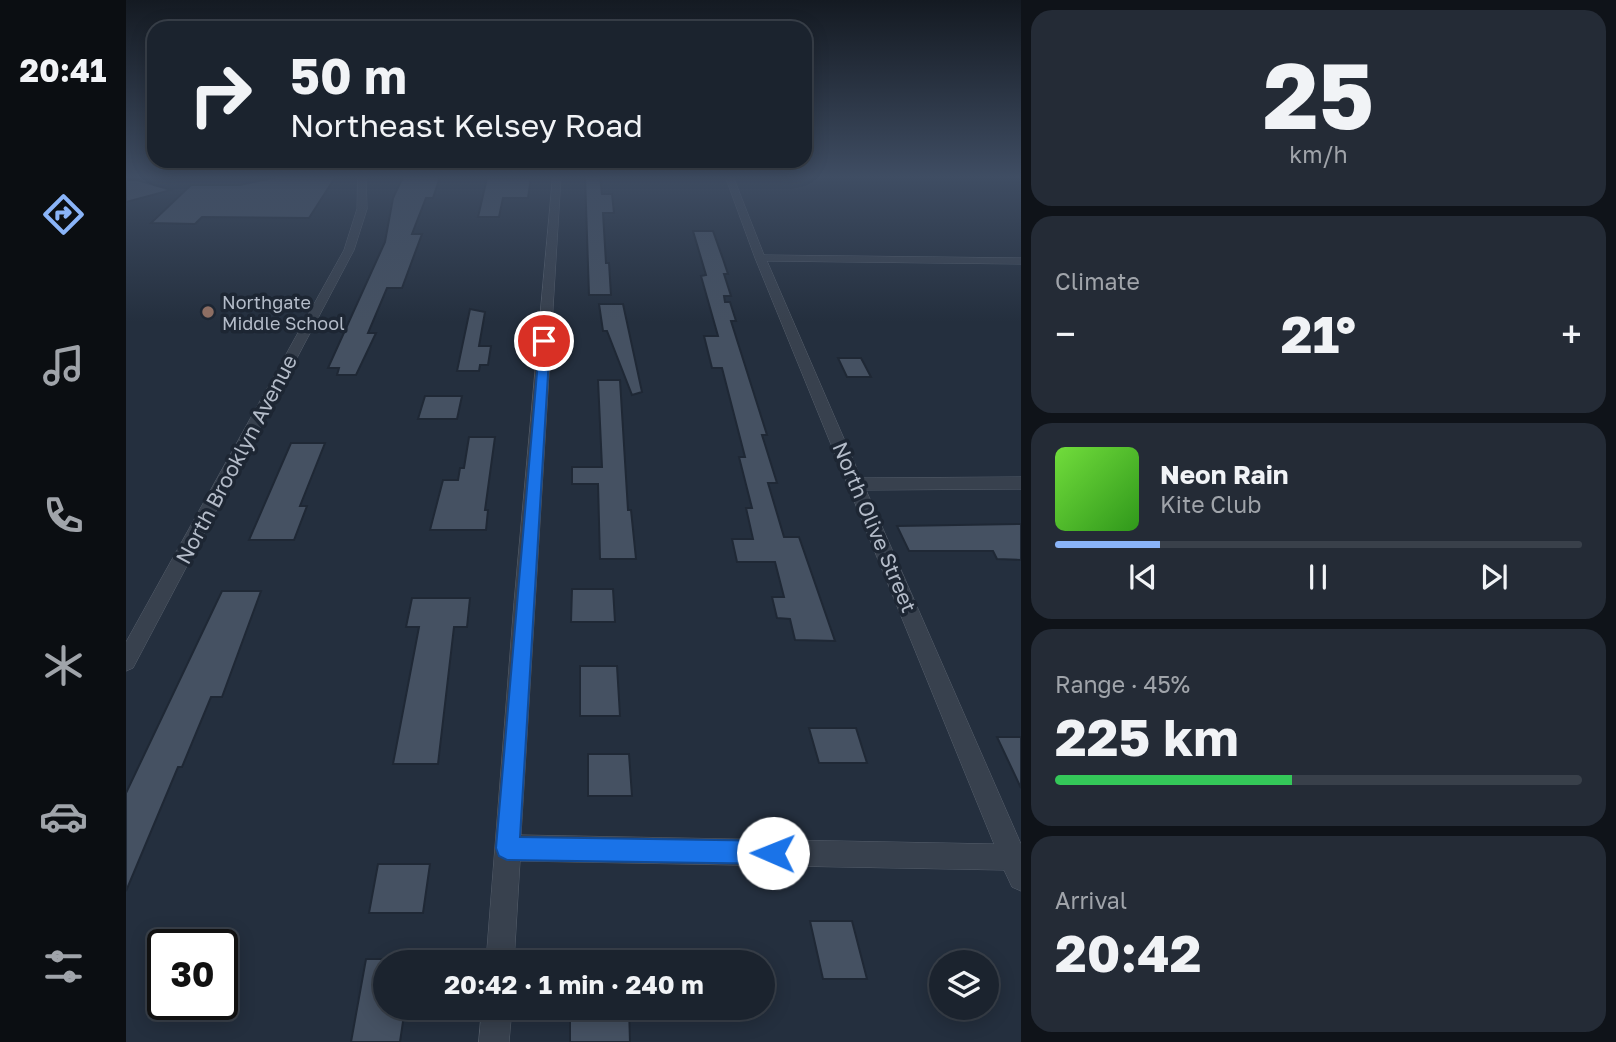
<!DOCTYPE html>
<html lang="en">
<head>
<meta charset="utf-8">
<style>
  :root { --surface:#1b232e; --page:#242b36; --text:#f1f3f6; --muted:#a0a4aa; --line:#39404a; --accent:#8ab4f8 }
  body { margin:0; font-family:"Golos Text",sans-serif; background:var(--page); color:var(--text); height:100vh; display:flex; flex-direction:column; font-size:26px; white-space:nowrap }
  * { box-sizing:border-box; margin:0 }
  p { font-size:23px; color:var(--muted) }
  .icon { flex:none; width:38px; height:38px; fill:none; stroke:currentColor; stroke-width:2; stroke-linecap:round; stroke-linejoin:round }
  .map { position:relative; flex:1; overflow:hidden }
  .drawer { display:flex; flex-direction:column; gap:10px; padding:10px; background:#0f1319; width:595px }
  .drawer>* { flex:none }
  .banner { position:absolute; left:21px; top:21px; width:665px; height:147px; border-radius:21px; box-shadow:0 4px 18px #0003,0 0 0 2px var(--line); background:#1b232e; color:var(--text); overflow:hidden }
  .controls { position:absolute; left:803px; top:950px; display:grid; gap:14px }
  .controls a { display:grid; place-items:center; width:70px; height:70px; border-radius:50%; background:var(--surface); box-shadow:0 4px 18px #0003,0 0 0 2px var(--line); font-size:35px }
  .speed { position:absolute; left:21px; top:929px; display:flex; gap:14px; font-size:35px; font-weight:700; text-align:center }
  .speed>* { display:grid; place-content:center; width:91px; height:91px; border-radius:50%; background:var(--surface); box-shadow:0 4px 18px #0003,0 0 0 2px var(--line); line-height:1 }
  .speed .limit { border:4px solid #111; border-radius:10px; background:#fff; color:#111 }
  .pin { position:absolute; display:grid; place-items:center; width:60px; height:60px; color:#fff; margin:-30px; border:4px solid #fff; border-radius:50%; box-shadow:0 2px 7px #0007 }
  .me { position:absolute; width:77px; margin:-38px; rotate:271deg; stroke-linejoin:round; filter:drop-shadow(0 0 5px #0008) }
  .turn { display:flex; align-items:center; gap:24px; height:147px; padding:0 28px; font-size:32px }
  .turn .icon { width:91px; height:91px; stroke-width:2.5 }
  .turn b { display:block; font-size:49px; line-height:60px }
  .big { font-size:52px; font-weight:700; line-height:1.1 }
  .drawer .widget { flex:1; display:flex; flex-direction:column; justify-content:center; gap:10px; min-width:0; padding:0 24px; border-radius:21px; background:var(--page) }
  .drawer .dial { align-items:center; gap:0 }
  .dial b { font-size:91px; line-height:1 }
  .song { display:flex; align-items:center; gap:21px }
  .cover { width:84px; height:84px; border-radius:10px; background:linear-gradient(135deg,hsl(100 70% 55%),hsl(110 70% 35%)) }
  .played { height:7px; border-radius:4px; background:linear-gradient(90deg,var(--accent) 20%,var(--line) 20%) }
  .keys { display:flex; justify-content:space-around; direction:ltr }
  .heat { display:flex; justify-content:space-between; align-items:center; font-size:38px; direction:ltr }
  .charge { height:10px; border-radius:5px; background:linear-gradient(90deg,#34c759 45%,var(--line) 0) }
  .trip { position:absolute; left:247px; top:950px; width:402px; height:70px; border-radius:35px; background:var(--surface); box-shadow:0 4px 18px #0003,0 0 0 2px var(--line); font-weight:700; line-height:70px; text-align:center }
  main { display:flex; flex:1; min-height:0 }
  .dock { display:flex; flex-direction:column; width:126px; justify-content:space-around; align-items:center; background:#0b0e12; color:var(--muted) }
  .dock .icon { width:49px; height:49px }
  .dock .active { color:var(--accent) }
  .dock b { font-size:32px; color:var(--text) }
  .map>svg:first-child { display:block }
  .building { fill:#455162; stroke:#1f2835; stroke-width:2 }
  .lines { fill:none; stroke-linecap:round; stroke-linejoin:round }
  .minor-casing { stroke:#565f6c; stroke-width:1 }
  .minor { fill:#38414e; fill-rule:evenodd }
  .route { fill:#1a73e8; stroke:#114b97; stroke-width:2 }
  .education-dot { fill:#8d6e63; stroke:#1d2633; stroke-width:2.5 }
  .labels { text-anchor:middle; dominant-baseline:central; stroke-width:7; stroke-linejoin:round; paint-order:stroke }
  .far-poi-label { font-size:18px; fill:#b4bcc9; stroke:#1d2633; text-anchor:start }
  .street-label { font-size:21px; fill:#b4bcc9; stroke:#1d2633 }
</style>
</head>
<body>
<main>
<nav class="dock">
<b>20:41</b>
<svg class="icon active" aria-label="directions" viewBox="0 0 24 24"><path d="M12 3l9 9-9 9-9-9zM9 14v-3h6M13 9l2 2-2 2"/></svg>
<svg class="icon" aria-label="music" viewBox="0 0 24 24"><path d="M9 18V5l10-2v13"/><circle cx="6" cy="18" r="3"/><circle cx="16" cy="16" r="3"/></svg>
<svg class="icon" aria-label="phone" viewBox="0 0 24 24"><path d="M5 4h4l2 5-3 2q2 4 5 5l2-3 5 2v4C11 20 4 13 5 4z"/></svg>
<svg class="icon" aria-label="climate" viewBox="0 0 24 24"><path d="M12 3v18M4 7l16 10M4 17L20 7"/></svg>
<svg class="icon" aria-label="car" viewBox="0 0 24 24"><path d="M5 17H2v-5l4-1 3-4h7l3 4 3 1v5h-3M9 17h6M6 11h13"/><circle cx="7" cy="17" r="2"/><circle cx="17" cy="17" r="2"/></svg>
<svg class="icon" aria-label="filters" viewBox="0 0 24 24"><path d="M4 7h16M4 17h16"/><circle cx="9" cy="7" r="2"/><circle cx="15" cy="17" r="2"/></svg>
</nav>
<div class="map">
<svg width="895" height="1042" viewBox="0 0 895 1042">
  <rect width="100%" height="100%" fill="#242f3e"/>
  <path class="building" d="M156 176H210L183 218 76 217 69 224 25 223 65 185H114Z
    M459 176H474L476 194H486L488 213H477L480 263H483L485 295H463Z
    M277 177H314L307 198H300L286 234H296L276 288H261L242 333H250L230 375H211L213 368H202L259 242 267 198Z
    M361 178H405L402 198H377L373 217H352Z
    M0 180H11L45 190 0 202Z
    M567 231H587L597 259 602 274H598L605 296H598L599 302H604L610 321H605L641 435H636L651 483H642L658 537H673L709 641 669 640 664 619 651 618 646 597H658L649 562H611L606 539H627L620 508H626L613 457H619L596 368H586L578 336H592L575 276 580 275Z
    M473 304H497L516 392 506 395 481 331H477Z
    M344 309 359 312 353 346H365L362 365H354L353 371H331Z
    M712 358H735L745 377H721Z
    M472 380H494L502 510H505L510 559H474L472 484H446V467H476Z
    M299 396H336L331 419H292Z
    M343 437H369L359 510H362L360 530H304L317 480H332L334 468H338Z
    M165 443H199L174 506H181L168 540H123Z
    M895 524V560L871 559 867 551H783L771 526Z
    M446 589H487L489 622H445Z
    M96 591H135L96 697H85L56 767H52L0 891V793Z
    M286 598H344L341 627H328L312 764H267L293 627H280Z
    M454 666H491L494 716H454Z
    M683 728H730L741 763H693Z
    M871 737H895V788Z
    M462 754H503L506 796H462Z
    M252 864H304L297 913H243Z
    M684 921H726L741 979H697Z
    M240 959H259V1008H279L274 1042H225Z
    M444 1008H503L504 1042H444Z"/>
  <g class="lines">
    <defs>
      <path id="minor" d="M232 176H240L241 209 228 250 7 668 0 671V642L218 250 231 209Z
        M427 176H435L395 835 868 844 629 258 599 176H607L638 255 895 258V264L641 261 735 478 895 477V489L740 490 895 844V891L886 887 878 870 394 861 388 962H360L388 603Z
        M356 1008H386L383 1042H353Z"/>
    </defs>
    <use href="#minor" class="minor-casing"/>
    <use href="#minor" class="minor"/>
  </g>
  <linearGradient id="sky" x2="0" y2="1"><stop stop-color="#141a22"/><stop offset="0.55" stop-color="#3f4d63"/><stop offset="1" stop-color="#3f4d63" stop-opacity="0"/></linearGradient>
  <rect width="895" height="322" fill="url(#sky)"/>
  <path class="route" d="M414 338 424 341 394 837 647 841 655 844 659 853 655 861 647 864 381 860 373 856 370 848Z"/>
  <circle class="education-dot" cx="82" cy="312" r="7"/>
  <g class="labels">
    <g class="far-poi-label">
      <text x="96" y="302">Northgate<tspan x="96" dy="21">Middle School</tspan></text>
    </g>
    <g class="street-label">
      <text transform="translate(110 459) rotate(-62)">North Brooklyn Avenue</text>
      <text transform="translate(749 527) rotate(67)">North Olive Street</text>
    </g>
  </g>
</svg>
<div class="controls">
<a><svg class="icon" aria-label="layers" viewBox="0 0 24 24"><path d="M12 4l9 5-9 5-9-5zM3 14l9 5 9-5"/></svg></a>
</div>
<div class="speed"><div class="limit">30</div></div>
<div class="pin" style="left:418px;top:341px;background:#d93025"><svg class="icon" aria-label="arrive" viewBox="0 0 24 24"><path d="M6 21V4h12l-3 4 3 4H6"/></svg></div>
<svg class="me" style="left:647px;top:853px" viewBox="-20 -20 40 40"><circle r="19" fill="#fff"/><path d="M0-13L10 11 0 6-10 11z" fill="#1a73e8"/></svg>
<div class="trip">20:42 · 1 min · 240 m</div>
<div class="banner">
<div class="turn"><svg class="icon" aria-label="right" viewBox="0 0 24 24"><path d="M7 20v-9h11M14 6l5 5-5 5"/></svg><div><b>50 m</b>Northeast Kelsey Road</div></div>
</div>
</div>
<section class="drawer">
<div class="widget dial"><b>25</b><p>km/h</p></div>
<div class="widget"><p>Climate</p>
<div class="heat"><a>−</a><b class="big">21°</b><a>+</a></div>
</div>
<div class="widget">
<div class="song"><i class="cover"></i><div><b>Neon Rain</b><p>Kite Club</p></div></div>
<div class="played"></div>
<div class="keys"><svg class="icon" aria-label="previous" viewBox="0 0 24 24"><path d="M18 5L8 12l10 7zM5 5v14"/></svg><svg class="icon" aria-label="pause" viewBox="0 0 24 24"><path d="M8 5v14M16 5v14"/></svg><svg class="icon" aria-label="next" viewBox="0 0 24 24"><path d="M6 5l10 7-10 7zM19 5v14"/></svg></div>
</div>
<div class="widget"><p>Range · 45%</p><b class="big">225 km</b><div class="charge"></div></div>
<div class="widget"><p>Arrival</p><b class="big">20:42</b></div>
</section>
</main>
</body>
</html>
